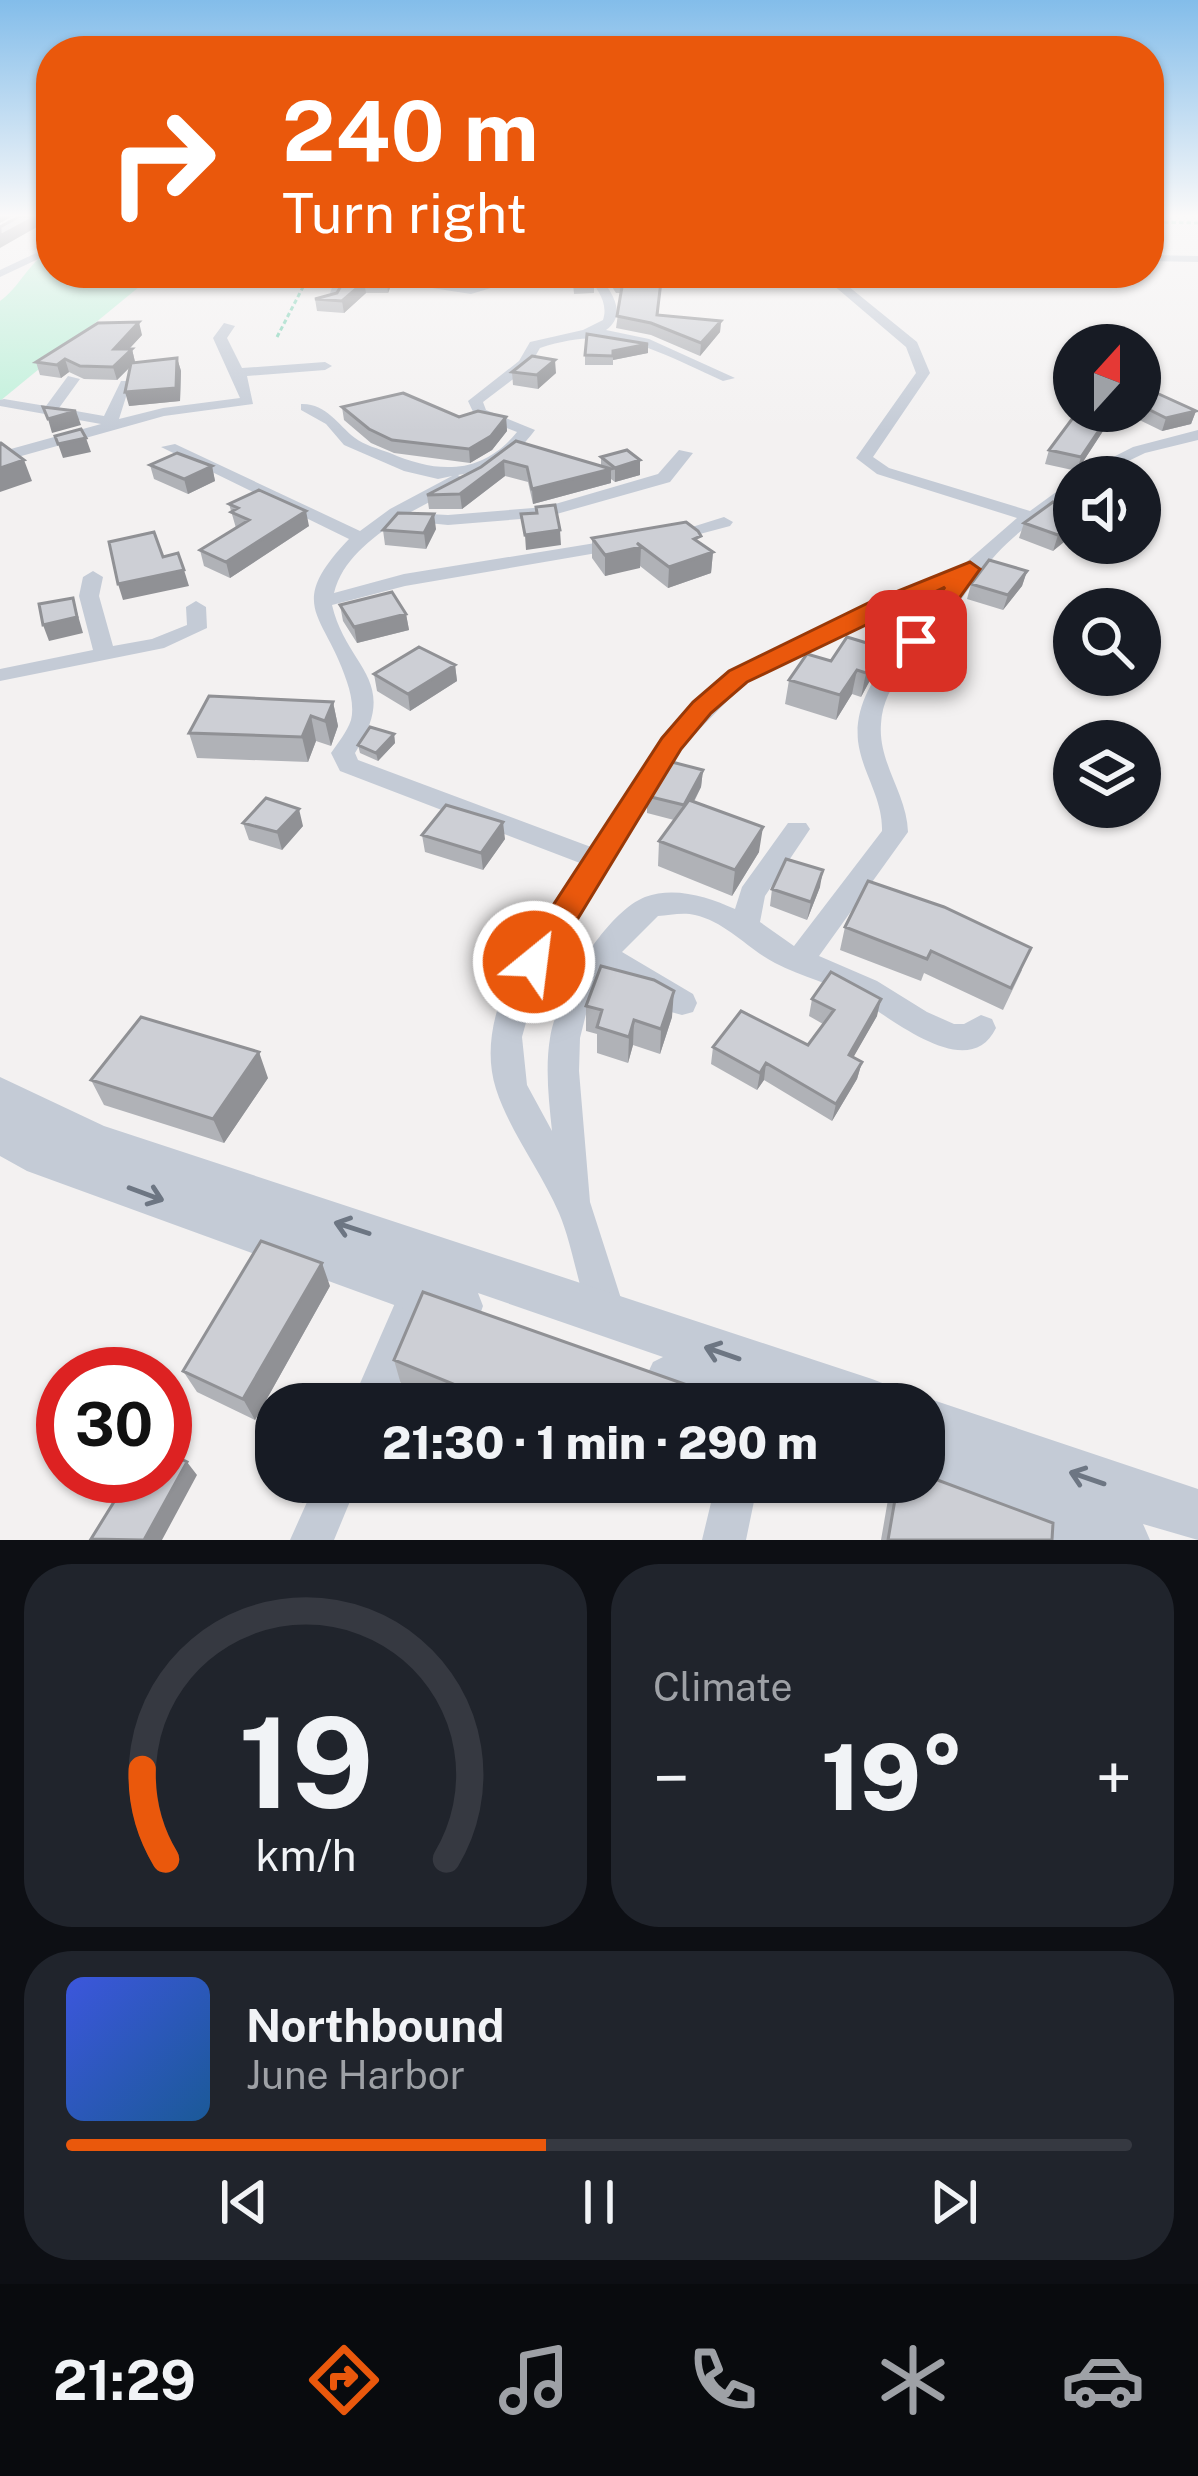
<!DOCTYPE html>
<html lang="en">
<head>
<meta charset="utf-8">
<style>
  :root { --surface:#171b24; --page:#20242c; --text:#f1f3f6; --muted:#9ea1a6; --line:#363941; --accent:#ea580c }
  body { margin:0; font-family:"Public Sans",sans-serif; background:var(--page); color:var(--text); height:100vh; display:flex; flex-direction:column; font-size:45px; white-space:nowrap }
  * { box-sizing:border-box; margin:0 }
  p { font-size:39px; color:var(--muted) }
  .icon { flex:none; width:66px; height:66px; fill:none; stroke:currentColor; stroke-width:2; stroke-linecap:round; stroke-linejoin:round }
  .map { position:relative; height:1540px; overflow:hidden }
  .side { display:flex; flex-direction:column; gap:24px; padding:24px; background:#0d0f14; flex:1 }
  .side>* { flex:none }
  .hud { position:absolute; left:36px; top:36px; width:1128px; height:252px; border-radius:48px; box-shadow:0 3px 9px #0004; background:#ea580c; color:#fff; overflow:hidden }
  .needle { width:78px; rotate:21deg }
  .tools { position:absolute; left:1053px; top:324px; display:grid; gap:24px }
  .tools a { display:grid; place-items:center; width:108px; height:108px; border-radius:50%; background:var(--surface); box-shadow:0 3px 9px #0004; font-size:60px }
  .speed { position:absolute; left:36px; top:1347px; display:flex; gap:24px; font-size:60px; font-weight:700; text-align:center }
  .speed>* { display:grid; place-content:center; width:156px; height:156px; border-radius:50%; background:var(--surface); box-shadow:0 3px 9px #0004; line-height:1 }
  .speed .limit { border:18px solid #d22; background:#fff; color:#111 }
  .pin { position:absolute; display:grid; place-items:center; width:102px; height:102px; color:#fff; margin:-51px; border-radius:24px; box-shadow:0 6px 18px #0006 }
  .me { position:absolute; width:132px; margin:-66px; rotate:29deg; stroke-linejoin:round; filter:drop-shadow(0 0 9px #0008) }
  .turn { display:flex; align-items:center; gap:42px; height:252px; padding:0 48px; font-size:54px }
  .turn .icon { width:156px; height:156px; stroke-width:2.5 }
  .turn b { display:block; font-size:84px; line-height:102px }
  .big { font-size:90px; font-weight:800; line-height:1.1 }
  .side .tile { flex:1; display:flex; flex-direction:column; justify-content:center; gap:18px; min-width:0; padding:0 42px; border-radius:48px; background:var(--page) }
  .side .dial { align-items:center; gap:0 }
  .dial svg { height:312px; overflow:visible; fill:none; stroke:var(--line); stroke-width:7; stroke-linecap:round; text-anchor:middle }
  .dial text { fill:var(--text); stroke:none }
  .song { display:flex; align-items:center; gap:36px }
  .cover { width:144px; height:144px; border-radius:18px; background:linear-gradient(135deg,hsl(230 70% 55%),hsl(210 70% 35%)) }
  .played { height:12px; border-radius:6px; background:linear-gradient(90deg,var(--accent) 45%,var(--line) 45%) }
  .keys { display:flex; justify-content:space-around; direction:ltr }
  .heat { display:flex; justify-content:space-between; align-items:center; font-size:66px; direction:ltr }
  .side .tiles { flex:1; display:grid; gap:24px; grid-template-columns:1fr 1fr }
  .tile:last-child { grid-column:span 2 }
  .trip { position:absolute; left:255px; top:1383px; width:690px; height:120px; border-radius:48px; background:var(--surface); box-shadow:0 3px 9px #0004; font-weight:800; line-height:120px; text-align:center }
  .dock { display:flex; height:192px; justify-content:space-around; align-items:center; background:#090b0e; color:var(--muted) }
  .dock .icon { width:84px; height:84px }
  .dock .on { color:var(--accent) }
  .dock b { font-size:54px; color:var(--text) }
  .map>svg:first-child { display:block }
  .green { fill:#bff0da }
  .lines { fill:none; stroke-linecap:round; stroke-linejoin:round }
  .path { stroke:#77cfb1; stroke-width:3; stroke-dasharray:4.5 3; stroke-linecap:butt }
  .minor { fill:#c4cbd6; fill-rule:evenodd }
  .tertiary { fill:#c4cbd6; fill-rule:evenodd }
  .wall { fill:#b0b2b7 }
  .shaded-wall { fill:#909195 }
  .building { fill:#cdcfd5; stroke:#909195; stroke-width:3 }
  .oneway { stroke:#6d7683 }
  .route { fill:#ea580c; stroke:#983908; stroke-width:3 }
</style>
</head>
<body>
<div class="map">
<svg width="1198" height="1540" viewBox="0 0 1198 1540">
  <rect width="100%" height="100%" fill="#f3f1f1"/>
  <path class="green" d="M51 250V273H156L0 401V301C21 286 29 261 51 250Z"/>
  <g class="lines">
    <path class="path" d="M1149 222 1198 223
      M277 337 303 287 317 273"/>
    <path class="minor" d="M51 246V253L0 277V270Z
      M1149 255 1198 256V262L1149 261Z
      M337 273H349L335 302H327Z
      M409 273H427L423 276 427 281 471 286 522 273H541L471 294 419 286Z
      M586 273H598C610 291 629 313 606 330L649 339 735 378 723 381C655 351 616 323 540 348L529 367 483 402 486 410 535 430C509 464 498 467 458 475L465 480 463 484 409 513 448 515 545 507 658 474 679 450 693 453 670 482 546 517 448 525 398 520C371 539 342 560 334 593L404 574 620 539 629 544 620 549 405 586 332 605C347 669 402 679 355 753L358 760 591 847 663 739 730 672 869 604 963 565 1017 518 877 474 856 458 916 373 906 347 819 273H832L917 342 930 373 873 457 889 468 1030 511 1074 479V493C1057 508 1039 517 1021 531 988 557 969 590 944 623 920 654 883 682 881 724 878 763 907 794 908 832L819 956 877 981 927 1012 954 1024H964L981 1015 992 1019 996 1028C969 1084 893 1019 860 1000 834 984 802 977 775 963 748 949 726 922 695 915 684 912 669 915 658 916L622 952 693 994 697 1003 693 1012 682 1015 671 1012 607 972 588 1006 580 1038 579 1071 590 1202 626 1314 620 1327 607 1333 594 1327C578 1290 574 1249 559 1213 541 1171 510 1132 496 1089 471 1010 539 924 580 863L340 771 331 753C338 743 347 732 351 720 354 708 351 694 347 682 325 613 284 607 349 539L161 447 175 444 360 531 390 509 452 476 438 479 404 471 344 445 326 424 301 410V404C326 403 337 424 355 438 364 445 379 449 390 453 438 474 482 475 517 432L475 416 468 401 519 361 530 342 583 330 603 320C609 302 596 288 586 273ZM950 584C919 632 852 678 858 741 862 773 883 798 882 831L794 946 760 922 765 896 810 829 806 823H788L742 887 735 909C708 897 675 886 645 897 605 913 556 996 550 1038 545 1069 549 1101 552 1131L527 1085 522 1037 535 990 560 939 680 749 746 682 883 612Z
      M224 323 235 326 227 338 242 368 325 362 332 366 325 370 247 376 253 404 164 416 0 462V452L101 424 0 406V400L4 399 46 406 68 376 80 379 59 408 104 416 121 381H131L119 419 163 408 240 398 213 338Z
      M1198 430V440L1145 453 1095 477H1074L1133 447Z
      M724 517 733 522 730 526 666 543 657 538Z
      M93 571 103 577 99 596 113 646 152 639 187 625 186 607 196 601 206 607 207 628 164 648 0 681V669L93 650 79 596 83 577Z
      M419 1272 432 1278 438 1291 391 1404H351L406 1278Z
      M316 1482H358L334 1540H290Z
      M716 1482H758L746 1540H702Z"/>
    <path class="tertiary" d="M0 1077 104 1126 872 1379 890 1386 897 1404H799L759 1390 765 1404H671L653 1396 645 1379 653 1362 663 1357 478 1293 483 1306 477 1323 460 1329 27 1171 0 1156Z
      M924 1397 1198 1489V1540L1143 1524 1150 1540H1048L906 1487 903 1482H924V1404H906Z"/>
  </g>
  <path class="wall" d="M348 273H396L388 293H366L344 313 317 311 315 299 337 293Z
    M572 273 594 282V293L574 294Z
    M603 273H662L658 315 721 321 720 332 700 356 651 335 616 328 621 293H616Z
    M142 335 129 349H132L135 362 177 358 181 371 180 401 129 406 131 366 117 380 84 379 69 372 61 378 40 375 36 362Z
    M648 344V353L613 360V365H585V355Z
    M512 372 556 373 538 389 513 385Z
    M1140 392 1196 411 1191 424 1162 431 1121 411H1140Z
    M342 407 459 417H506L507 431 492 450 470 463 394 453 371 443 344 420Z
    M1078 411H1116L1077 471 1045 464 1049 450Z
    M516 441 601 466V457L640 475 615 482 611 479V483L533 504 528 482 505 476 462 509H429L427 495 481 467Z
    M150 465 212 466 215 481 188 494 154 479Z
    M229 504 309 526 230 578 204 566 200 550 236 528Z
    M1074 510 1053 551 1019 538 1024 523Z
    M436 529 426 549 385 545 383 530Z
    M592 538 700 543 713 552 711 573 668 588 640 566 605 576 592 558Z
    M1027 571 1022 586 1003 610 967 599 971 584Z
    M340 605 406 614 409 630 357 643 343 621Z
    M880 647 875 671 861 697 852 694 836 720 785 704 789 680 831 661Z
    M455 665 457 681 410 711 377 691 374 674Z
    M333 702 338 726 331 746 316 741 308 762 197 758 189 733Z
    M394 734 395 743 378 761 360 753 358 745Z
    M703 770 701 787 694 802 759 852 732 896 658 866 659 841 674 820 647 813V796Z
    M243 823 303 826 282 850 249 840Z
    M422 835 505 839 483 870 425 852Z
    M820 887 807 920 770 906 772 889Z
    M845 927 1022 970 1003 1010 924 973 921 981 840 950Z
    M812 999 877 1016 853 1057 862 1062 857 1079 832 1121 764 1080 757 1090 711 1064 713 1047 808 1045 823 1024 809 1016Z
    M586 1006 672 1017 660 1054 633 1045 628 1063 597 1053V1034L586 1031Z
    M268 1078 224 1143 104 1105 91 1080Z
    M330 1286 255 1420 197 1392 183 1371Z
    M394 1360 704 1404H441L402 1388Z
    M631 1482H685L679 1502Z
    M891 1482H924L1052 1540H881Z"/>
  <path class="shaded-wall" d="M0 216H13L0 223Z
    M37 216H51V219L0 248V236Z
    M391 273H396L388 293 387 281Z
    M364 282 366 293 344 313 342 301Z
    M721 321 720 332 700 356 701 343Z
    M139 322 142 335 118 361 114 349Z
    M648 344V353L613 360V351Z
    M132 349 135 362 117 380 113 367Z
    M177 358 181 371 180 401 129 406 125 392Z
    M65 359 69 372 61 378 57 365Z
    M555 360 556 373 538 389 537 375Z
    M76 411 81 425 52 433 48 419Z
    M1112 411H1116L1077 471 1081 457Z
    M1196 411 1191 424 1162 431 1166 418Z
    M506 417 507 431 492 450 470 463 469 449Z
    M86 438 91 452 63 458 58 444Z
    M24 460 32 481 0 492V468Z
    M640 460V475L615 482V468Z
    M504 461 505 476 462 509 460 494Z
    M212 466 215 481 188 494 184 479Z
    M611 469V483L533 504 532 489Z
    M306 511 309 526 230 578 226 562Z
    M434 514 436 529 426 549 424 533Z
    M1074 523V534L1053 551 1058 535Z
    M560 530 561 545 526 550 525 535Z
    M641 547 640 568 605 576V555Z
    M713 552 711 573 668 588 669 567Z
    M184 570 189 586 123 600 118 584Z
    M1027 571 1022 586 1003 610 1008 595Z
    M73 598 83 633 49 641 43 625Z
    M406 614 409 630 357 643 354 627Z
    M880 647 875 671 861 697 866 673Z
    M455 665 457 681 410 711 408 694Z
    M857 670 852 694 836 720 840 695Z
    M333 702 338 726 331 746 325 721Z
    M311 716 316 741 308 762 302 737Z
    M394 734 395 743 378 761 376 753Z
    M703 770 701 787 683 822 684 805Z
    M299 809 303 826 282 850 277 832Z
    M503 822 505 839 483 870 481 853Z
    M763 827 759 852 732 896 735 870Z
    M823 870 820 887 807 920 811 902Z
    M674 991 672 1017 660 1054 661 1029Z
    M881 999 877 1016 845 1072 849 1055Z
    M634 1020 633 1045 628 1063 629 1037Z
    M259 1052 268 1078 224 1143 213 1119Z
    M862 1062 857 1079 832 1121 836 1104Z
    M766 1063 764 1080 757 1090 760 1073Z
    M322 1263 330 1286 255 1420 243 1399Z
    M187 1462 197 1475 162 1540H144Z"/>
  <path class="building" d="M20 216H37L0 236V227Z
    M348 273H391L387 281 364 282 342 301 315 299 337 293Z
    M573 273H588L594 282 574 283Z
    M610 273H662L657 315 721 321 701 343 651 323 617 316 623 281 616 282Z
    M139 322 114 349H132L113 367 80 366 65 359 57 365 36 362 98 323Z
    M587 334 648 344 613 351V356L585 355Z
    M532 356 555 360 537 375 512 372Z
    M177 358 176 388 125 392 131 363Z
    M1150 390 1196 411 1166 418 1140 405V392Z
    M403 393 459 417 478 411 506 417 491 436 469 449 392 440 369 429 342 407Z
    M43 407 76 411 48 419Z
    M1078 411H1112L1081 457 1049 450Z
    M81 429 86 438 58 444 55 436Z
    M516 441 611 469 532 489 527 467 504 461 460 494 427 495 481 467Z
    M0 443H1L24 460 0 468Z
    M627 450 640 460 615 468 601 457Z
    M177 453 212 466 184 479 150 465Z
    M259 490 306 511 226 562 200 550 249 520 231 512 238 508 229 504Z
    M1053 502 1074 510V523L1058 535 1024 523Z
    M555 505 560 530 525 535 521 514 537 513 536 507Z
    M398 513 434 514 424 533 383 530Z
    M686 522 698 531 701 536 694 539 713 552 669 567 637 543 641 547 605 555 592 538Z
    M154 532 163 557 178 553 184 570 118 584 109 542Z
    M989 560 1027 571 1008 595 971 584Z
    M392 592 406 614 354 627 340 605Z
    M73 598 77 617 43 625 39 604Z
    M847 637 880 647 866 673 857 670 840 695 789 680 807 654 831 661Z
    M419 647 455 665 408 694 374 674Z
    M209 696 333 702 325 721 311 716 302 737 189 733Z
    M370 727 394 734 376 753 358 745Z
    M668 761 703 770 684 805 647 796Z
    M266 798 299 809 277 832 243 823Z
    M689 800 763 827 735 870 659 841Z
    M446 805 503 822 481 853 422 835Z
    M786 859 823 870 811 902 772 889Z
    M868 881 944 907 1031 948 1011 988 931 951 927 959 845 927Z
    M601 966 654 980 674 991 661 1029 634 1020 629 1037 597 1027 602 1010 586 1006Z
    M831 972 881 999 849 1055 862 1062 836 1104 766 1063 760 1073 713 1047 741 1011 808 1045 834 1010 812 999Z
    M141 1017 259 1052 213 1119 91 1080Z
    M261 1241 322 1263 243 1399 183 1371Z
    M423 1292 707 1392 704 1404H502L394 1360Z
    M165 1451 187 1462 144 1540 91 1539 130 1476H165Z
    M924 1475 1053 1523 1052 1540H888L898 1482H924Z"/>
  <defs><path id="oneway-shaft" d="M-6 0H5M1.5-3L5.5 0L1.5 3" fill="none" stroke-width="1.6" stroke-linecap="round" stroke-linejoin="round" transform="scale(3)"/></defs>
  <g class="oneway">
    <use href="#oneway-shaft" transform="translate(146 1194) rotate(20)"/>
    <use href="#oneway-shaft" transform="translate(352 1228) rotate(-162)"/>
    <use href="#oneway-shaft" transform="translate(722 1353) rotate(-161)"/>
    <use href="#oneway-shaft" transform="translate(1087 1478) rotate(-161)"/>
  </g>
  <linearGradient id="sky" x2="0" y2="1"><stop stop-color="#83bdea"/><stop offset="0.5" stop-color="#faf9f9"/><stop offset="1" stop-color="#faf9f9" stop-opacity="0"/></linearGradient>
  <rect width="1198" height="431" fill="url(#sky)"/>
  <path class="route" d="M970 562 980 569 925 646H908L905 641 945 587 747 682 711 713 681 749 546 971 534 975 522 971 518 962 522 953 662 738 693 702 729 671 868 603Z"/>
</svg>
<div class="tools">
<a><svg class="needle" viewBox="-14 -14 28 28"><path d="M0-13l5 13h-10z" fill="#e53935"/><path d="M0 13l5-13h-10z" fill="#9ea1a6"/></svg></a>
<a><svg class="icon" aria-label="sound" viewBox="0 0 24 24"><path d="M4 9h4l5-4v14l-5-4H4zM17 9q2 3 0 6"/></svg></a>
<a><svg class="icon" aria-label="search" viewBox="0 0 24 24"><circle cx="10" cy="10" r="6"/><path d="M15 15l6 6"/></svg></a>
<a><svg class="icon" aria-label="layers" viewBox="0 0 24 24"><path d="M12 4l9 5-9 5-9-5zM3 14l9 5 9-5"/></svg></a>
</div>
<div class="speed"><div class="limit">30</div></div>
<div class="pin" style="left:916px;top:641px;background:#d93025"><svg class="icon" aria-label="arrive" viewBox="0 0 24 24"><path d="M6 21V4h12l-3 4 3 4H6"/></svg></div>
<svg class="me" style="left:534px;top:962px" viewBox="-20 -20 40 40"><circle r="17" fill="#ea580c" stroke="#fff" stroke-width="3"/><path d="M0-11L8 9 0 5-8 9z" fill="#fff"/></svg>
<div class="trip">21:30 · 1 min · 290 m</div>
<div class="hud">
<div class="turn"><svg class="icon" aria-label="right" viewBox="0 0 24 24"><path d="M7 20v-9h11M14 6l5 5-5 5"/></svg><div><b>240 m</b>Turn right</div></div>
</div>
</div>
<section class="side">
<div class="tiles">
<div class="tile dial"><svg viewBox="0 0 100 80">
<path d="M14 69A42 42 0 1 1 86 69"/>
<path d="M14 69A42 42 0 0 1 8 46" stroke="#ea580c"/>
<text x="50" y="56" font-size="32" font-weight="700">19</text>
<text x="50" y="72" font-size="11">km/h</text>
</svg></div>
<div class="tile"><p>Climate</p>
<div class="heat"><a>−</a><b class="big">19°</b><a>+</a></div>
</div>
<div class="tile">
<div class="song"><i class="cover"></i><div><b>Northbound</b><p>June Harbor</p></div></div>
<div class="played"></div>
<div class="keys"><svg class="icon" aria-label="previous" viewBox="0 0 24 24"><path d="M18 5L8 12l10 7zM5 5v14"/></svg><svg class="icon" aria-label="pause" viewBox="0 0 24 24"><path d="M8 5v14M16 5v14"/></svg><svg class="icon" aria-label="next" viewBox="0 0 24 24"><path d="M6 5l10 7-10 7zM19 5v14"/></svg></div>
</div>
</div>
</section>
<nav class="dock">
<b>21:29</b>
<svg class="icon on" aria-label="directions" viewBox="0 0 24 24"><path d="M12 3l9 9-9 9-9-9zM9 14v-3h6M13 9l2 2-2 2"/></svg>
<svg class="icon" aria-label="music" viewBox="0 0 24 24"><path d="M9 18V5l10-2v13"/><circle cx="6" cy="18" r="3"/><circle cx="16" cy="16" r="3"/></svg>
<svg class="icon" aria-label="phone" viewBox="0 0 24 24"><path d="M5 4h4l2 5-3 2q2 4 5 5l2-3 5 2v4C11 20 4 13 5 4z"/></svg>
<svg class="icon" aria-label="climate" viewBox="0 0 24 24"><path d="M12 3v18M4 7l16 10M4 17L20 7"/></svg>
<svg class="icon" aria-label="car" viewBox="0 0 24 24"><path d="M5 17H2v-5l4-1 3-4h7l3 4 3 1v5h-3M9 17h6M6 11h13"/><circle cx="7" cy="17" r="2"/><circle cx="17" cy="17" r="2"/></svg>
</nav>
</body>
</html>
